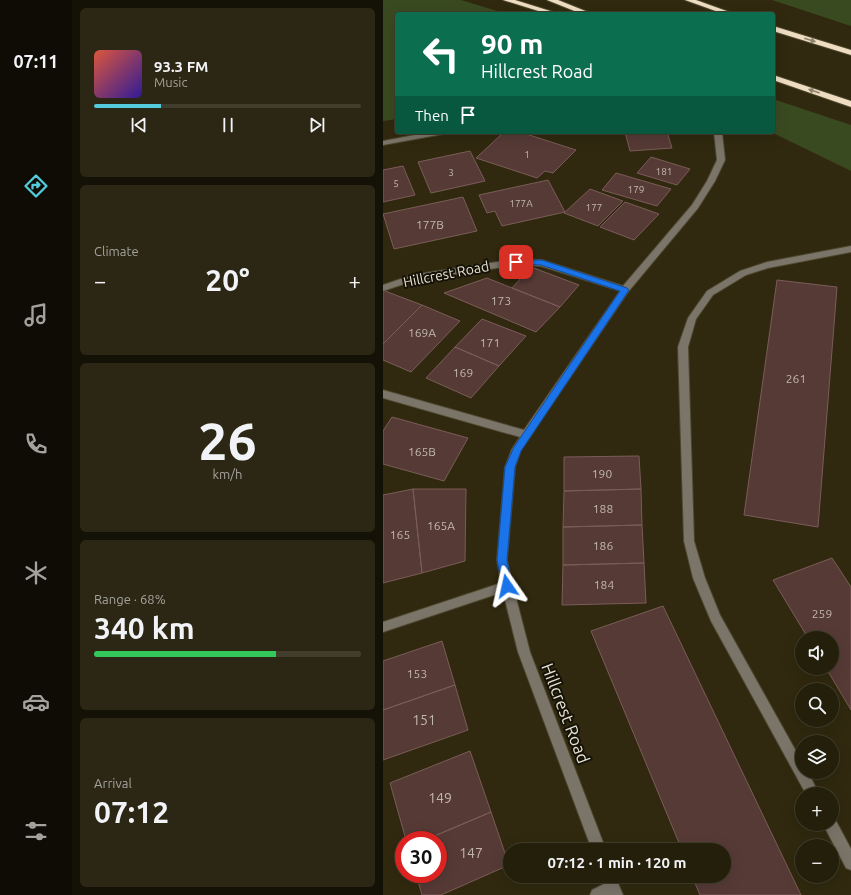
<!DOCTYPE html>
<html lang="en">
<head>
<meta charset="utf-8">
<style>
  :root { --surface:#241f0b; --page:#2c2714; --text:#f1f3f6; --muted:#a3a29d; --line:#413d2c; --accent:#54cadd }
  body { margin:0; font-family:Ubuntu,sans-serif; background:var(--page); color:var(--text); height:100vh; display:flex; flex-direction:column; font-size:15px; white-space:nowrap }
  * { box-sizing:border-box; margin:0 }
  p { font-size:13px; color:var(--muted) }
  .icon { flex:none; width:22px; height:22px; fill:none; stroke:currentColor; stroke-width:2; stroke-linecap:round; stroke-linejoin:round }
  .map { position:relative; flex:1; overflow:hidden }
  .details { display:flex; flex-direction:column; gap:8px; padding:8px; background:#141106; width:311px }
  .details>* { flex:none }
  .guide { position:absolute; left:12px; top:12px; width:380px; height:122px; border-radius:4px; box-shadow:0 4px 16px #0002,0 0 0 1px var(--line); background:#0b6e4f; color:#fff; overflow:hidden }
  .fabs { position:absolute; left:412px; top:631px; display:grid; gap:8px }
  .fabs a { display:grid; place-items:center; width:44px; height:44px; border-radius:50%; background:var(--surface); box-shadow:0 4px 16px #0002,0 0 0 1px var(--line); font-size:20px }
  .speed { position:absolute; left:12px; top:831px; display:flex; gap:8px; font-size:20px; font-weight:700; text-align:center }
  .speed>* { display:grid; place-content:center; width:52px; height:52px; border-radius:50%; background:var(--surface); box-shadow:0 4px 16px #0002,0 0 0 1px var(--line); line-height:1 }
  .speed .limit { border:6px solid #d22; background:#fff; color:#111 }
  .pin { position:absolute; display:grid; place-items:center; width:34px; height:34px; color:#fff; margin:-17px; border-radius:8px; box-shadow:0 2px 6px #0006 }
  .me { position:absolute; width:44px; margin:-22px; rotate:349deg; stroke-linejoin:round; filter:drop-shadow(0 0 3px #0008) }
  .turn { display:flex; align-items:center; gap:14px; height:84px; padding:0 20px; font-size:18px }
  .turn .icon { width:52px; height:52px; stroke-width:2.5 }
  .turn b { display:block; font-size:28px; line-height:34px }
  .then { display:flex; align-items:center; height:38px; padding:0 20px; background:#0003; gap:8px; font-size:15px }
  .big { font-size:30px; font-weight:700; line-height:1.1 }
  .details .widget { flex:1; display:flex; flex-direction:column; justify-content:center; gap:6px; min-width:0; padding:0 14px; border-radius:6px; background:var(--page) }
  .details .dial { align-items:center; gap:0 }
  .dial b { font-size:52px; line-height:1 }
  .song { display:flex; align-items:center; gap:12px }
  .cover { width:48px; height:48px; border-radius:6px; background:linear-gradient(135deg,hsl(10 70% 55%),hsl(250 70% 35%)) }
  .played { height:4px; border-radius:2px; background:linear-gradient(90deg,var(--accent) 25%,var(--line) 25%) }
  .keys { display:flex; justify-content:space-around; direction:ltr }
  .heat { display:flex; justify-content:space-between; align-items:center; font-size:22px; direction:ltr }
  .charge { height:6px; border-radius:3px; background:linear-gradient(90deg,#34c759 68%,var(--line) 0) }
  .trip { position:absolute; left:120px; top:843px; width:228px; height:40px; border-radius:20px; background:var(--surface); box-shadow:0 4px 16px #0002,0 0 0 1px var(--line); font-weight:700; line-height:40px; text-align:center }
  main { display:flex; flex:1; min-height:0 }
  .menu { display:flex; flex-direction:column; width:72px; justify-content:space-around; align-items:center; background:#0e0c04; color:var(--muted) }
  .menu .icon { width:28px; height:28px }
  .menu .active { color:var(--accent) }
  .menu b { font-size:18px; color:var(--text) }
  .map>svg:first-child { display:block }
  .green { fill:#3a4a20 }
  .building { fill:#563a36; stroke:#7b5c58 }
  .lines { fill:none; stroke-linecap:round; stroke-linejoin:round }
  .minor-casing { stroke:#4d472e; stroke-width:2 }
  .highway-casing { stroke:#4d472e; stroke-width:2 }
  .minor { fill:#7b7469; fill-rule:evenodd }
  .highway { fill:#eeddc1; fill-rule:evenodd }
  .oneway { fill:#8c826d }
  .route { fill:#1a73e8; stroke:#114b97 }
  .labels { text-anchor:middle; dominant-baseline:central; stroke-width:4; stroke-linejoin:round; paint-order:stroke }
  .far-number-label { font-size:10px; fill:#c3b8ac }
  .number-label { font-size:12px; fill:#c3b8ac }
  .street-label { font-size:14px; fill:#e7e2d3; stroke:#151207 }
  .near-number-label { font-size:14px; fill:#c3b8ac }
  .near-street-label { font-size:17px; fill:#e7e2d3; stroke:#151207 }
</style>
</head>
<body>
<main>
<nav class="menu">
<b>07:11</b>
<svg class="icon active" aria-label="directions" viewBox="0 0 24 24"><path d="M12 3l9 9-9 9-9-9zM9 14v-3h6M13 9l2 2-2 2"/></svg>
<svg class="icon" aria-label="music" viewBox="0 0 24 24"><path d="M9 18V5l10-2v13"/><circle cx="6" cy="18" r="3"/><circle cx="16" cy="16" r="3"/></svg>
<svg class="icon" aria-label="phone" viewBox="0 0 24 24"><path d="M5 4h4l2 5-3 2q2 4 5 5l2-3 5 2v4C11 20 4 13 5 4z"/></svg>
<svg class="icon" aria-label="climate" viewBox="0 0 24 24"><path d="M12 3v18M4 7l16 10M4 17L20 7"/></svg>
<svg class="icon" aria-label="car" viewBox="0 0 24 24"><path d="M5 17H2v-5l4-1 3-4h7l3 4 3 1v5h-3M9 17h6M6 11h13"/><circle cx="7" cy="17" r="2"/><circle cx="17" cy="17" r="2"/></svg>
<svg class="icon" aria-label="filters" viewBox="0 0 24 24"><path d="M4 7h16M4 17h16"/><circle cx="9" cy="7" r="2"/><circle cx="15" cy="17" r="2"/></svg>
</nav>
<section class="details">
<div class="widget">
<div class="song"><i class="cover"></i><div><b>93.3 FM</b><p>Music</p></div></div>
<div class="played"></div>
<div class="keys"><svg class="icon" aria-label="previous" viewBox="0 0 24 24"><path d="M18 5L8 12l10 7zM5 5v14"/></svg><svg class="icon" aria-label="pause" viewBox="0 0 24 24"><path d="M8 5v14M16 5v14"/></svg><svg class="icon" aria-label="next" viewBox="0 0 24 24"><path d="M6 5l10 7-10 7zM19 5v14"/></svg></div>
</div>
<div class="widget"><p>Climate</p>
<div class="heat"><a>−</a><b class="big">20°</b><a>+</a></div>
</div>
<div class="widget dial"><b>26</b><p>km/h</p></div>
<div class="widget"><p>Range · 68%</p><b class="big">340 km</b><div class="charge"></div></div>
<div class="widget"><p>Arrival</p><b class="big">07:12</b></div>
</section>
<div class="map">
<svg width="468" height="895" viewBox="0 0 468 895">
  <rect width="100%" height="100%" fill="#30290f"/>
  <path class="green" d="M0 0H78L124 14H14V119L0 121Z
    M389 0H468V26Z
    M390 99 468 125V171L388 132H390Z"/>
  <path class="building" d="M121 132H137L193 150 170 173 162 171 154 178 93 158Z
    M242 132H284L289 148 247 151Z
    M87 151 102 181 48 193 35 162Z
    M268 157 307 169 294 185 254 173Z
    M20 166 32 195 0 202V170Z
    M233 173 288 189 274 206 219 190Z
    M165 180 182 212 119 226 112 211 104 213 96 195Z
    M207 189 240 201 215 226 181 213Z
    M80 197 94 231 11 249 0 214Z
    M242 202 276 214 251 240 217 227Z
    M148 267 196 285 177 307 129 288Z
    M104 278 129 288 177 307 153 332 61 293Z
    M394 280 454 287 435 527 361 515Z
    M2 291 39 305 0 344V292Z
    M39 305 77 321 28 372 0 360V344Z
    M99 319 143 336 116 366 72 347Z
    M72 347 116 366 88 398 43 378Z
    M9 417 85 438 61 481 0 464V431Z
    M256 456 258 489 181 491V457Z
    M30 489 39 573 0 583V495Z
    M30 489H83L82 561 39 573Z
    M258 489 259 525 180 527 181 491Z
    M259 525 261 563 180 565V527Z
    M449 558 468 587V710L443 668H449V638H425L390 580Z
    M261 563 263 603 179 605 180 565Z
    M280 606 418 895H317L309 876H341V850H299L208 631Z
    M59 641 72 685 0 710V661Z
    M72 685 85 730 0 760V710Z
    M87 751 108 812 42 840H23L7 783Z
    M108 812 126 865 58 895H39L33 874H55V840H42Z"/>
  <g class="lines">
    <defs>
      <path id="minor" d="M48 132H64L60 134 0 145V141Z
        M331 132H339L342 160 332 181 315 208 245 292 138 450 132 467 124 560 130 586 147 652 223 850H209L135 652 120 592 0 632V622L118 583 114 560 122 467 129 449 137 437 0 398V390L141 430 237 291 158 266 133 265 30 281 0 291V285L29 275 133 259 159 260 240 286 309 205 324 181 334 160Z
        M468 246V252L385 268 363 275 330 295 313 319 305 347 311 541 322 578 337 615 419 762V772H425L436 794H423L328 621 310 578 301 541 295 347 305 318 324 291 357 271 384 262Z
        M449 818 452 819 468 849V870L463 868 440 824H449Z
        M218 876H232L240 895H207L209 890 221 884Z"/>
      <path id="highway" d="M120 0H132L177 14H165Z
        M164 0H175L210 14H199Z
        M302 0H313L352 14H341Z
        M390 26 468 50V55L390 31Z
        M390 75 468 101V107L390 80Z"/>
    </defs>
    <use href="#minor" class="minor-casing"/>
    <use href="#highway" class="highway-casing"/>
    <use href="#minor" class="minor"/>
    <use href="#highway" class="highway"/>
  </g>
  <defs><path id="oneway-solid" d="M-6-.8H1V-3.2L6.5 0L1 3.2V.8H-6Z"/></defs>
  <g class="oneway">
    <use href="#oneway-solid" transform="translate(427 40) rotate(18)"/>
    <use href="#oneway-solid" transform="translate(431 91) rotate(-161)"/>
  </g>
  <path class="route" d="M130 260H159L244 288 246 290 138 451 132 467 124 560 129 586 127 589 124 590 120 589 119 586 114 560 122 467 131 447 237 291 158 265 130 264Z"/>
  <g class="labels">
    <g class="far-number-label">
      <text x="144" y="154">1</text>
      <text x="281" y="171">181</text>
      <text x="68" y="172">3</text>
      <text x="13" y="183">5</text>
      <text x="253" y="189">179</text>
      <text x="138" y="203">177A</text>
      <text x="211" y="207">177</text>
    </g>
    <g class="number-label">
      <text x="47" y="224">177B</text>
      <text x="118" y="300">173</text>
      <text x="39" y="332">169A</text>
      <text x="107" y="342">171</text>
      <text x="80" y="372">169</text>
      <text x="413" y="378">261</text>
      <text x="39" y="451">165B</text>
      <text x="219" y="473">190</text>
      <text x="220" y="508">188</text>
      <text x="58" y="525">165A</text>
      <text x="17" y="534">165</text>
      <text x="220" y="545">186</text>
      <text x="221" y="584">184</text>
      <text x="439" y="613">259</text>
      <text x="34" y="673">153</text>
    </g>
    <g class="street-label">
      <text transform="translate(63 274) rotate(-11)">Hillcrest Road</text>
    </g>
    <g class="near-number-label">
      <text x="41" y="720">151</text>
      <text x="57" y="798">149</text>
      <text x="88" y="853">147</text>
    </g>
    <g class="near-street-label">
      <text transform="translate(183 713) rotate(69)">Hillcrest Road</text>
    </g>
  </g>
</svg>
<div class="fabs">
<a><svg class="icon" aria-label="sound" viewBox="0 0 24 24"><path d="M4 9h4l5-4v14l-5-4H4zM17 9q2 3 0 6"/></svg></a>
<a><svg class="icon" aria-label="search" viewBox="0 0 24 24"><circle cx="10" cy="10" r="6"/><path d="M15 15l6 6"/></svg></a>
<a><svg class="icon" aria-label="layers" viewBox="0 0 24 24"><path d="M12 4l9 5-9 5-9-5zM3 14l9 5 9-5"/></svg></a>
<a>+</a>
<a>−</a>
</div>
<div class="speed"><div class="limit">30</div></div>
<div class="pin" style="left:133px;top:262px;background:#d93025"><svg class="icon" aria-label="arrive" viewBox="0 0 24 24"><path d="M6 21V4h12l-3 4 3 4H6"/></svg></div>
<svg class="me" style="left:124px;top:586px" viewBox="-20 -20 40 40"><path d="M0-17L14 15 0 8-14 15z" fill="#1a73e8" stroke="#fff" stroke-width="4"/></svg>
<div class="trip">07:12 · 1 min · 120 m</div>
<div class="guide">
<div class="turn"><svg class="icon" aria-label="left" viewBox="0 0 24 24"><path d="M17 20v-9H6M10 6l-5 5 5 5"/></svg><div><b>90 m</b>Hillcrest Road</div></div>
<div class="then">Then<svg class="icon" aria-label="arrive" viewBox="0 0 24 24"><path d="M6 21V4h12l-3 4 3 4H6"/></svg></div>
</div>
</div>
</main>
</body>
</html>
